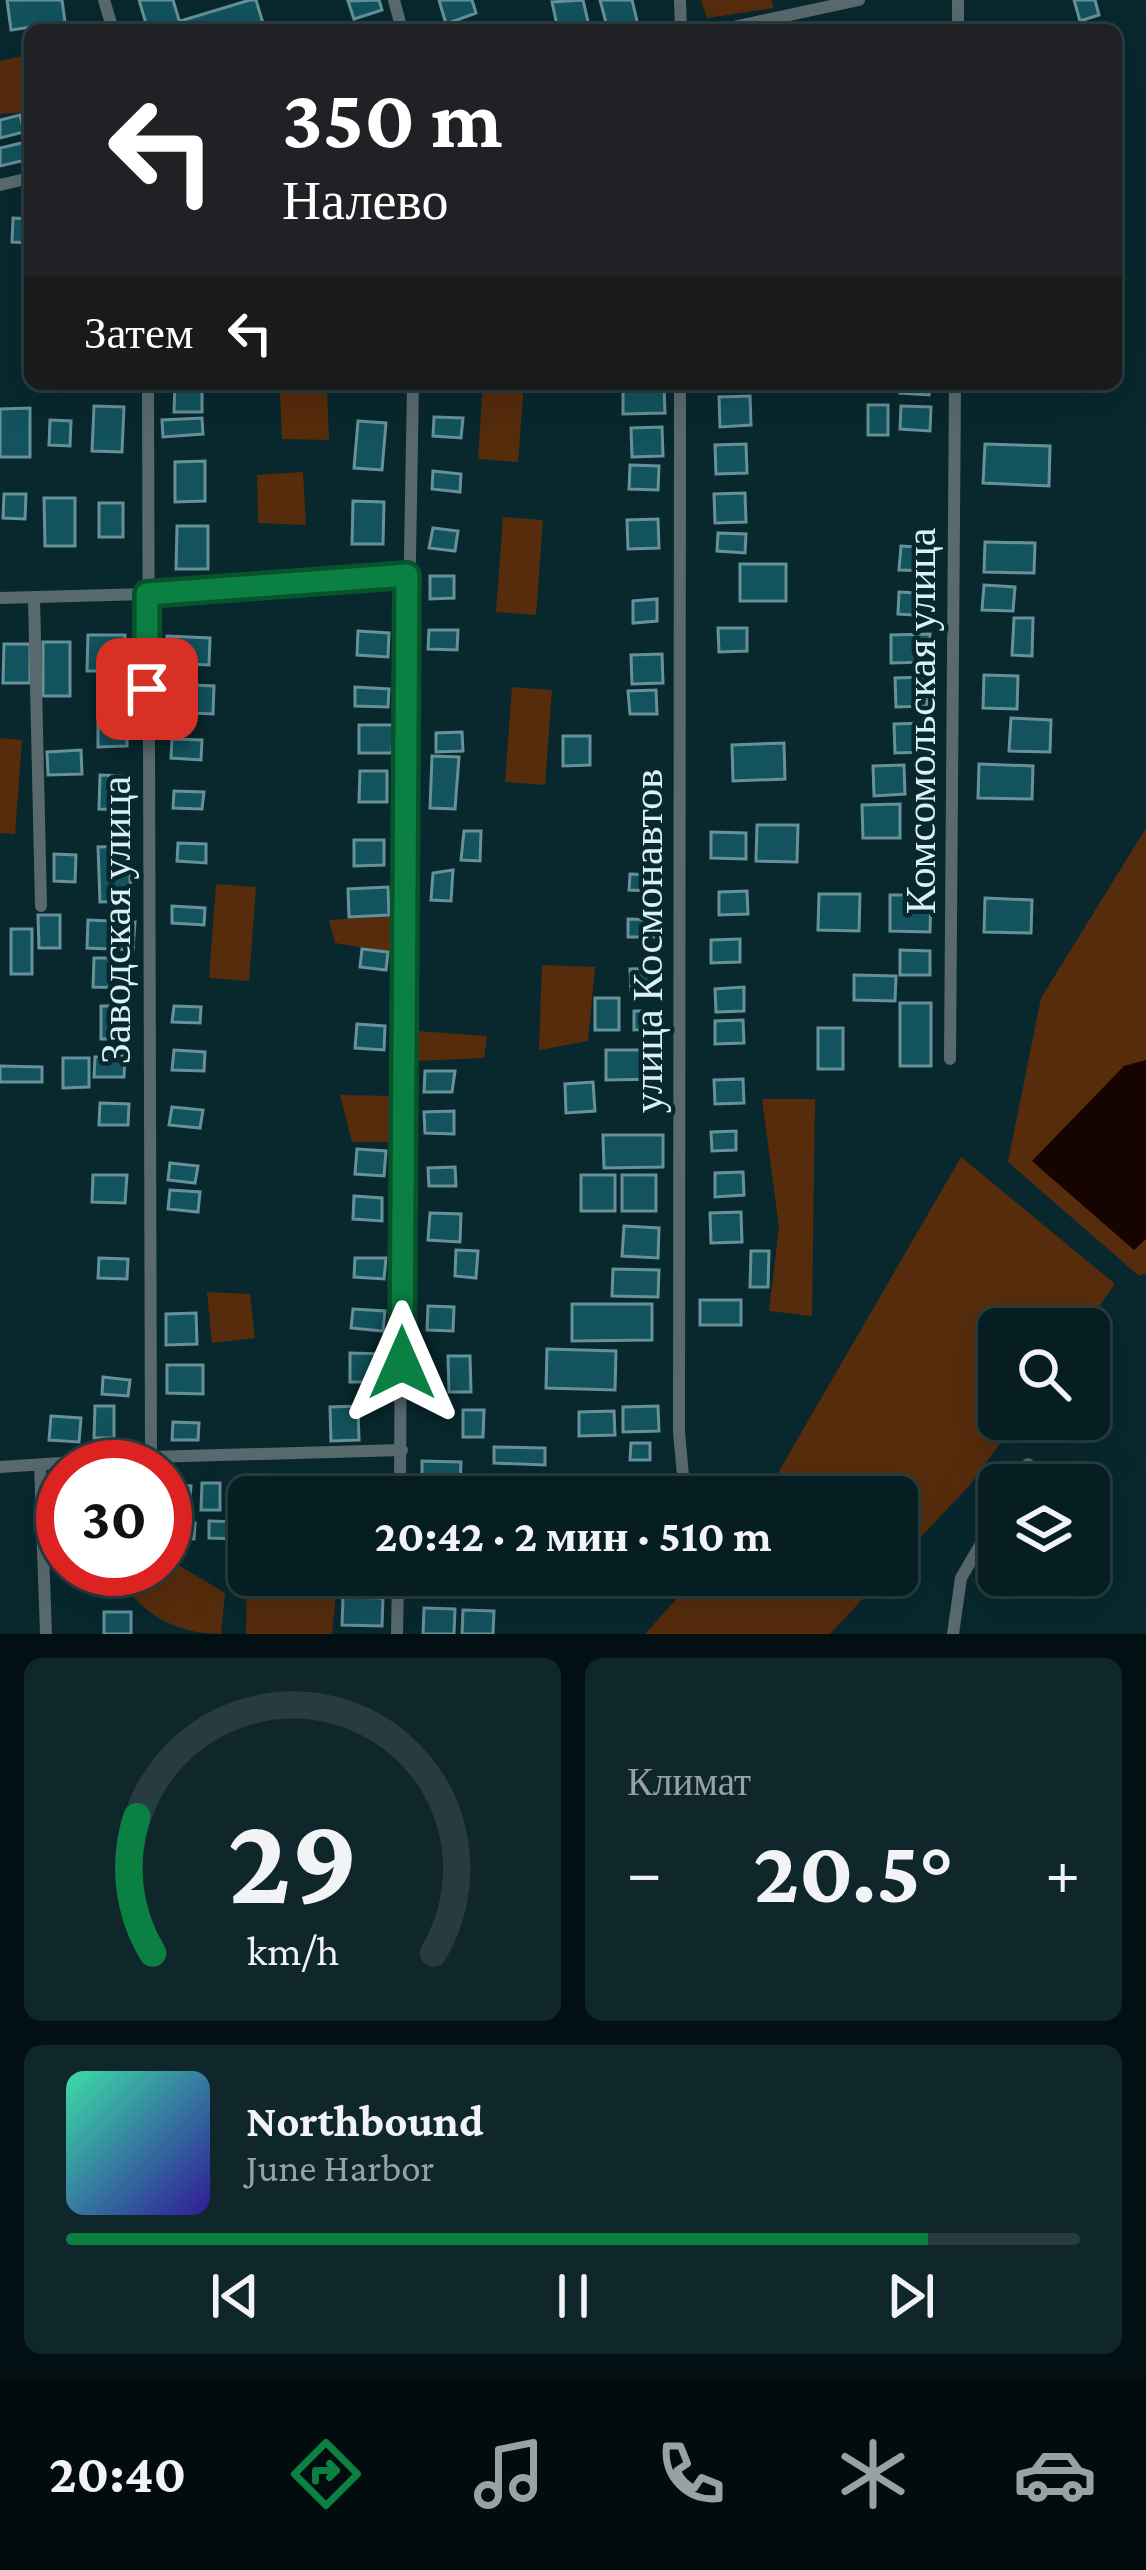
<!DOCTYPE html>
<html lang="ru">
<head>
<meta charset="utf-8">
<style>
  :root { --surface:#061e22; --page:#0f272a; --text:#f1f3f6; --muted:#98a2a5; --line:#273c40; --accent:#0b8043 }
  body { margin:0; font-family:"Crimson Pro",serif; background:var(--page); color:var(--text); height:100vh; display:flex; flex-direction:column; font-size:45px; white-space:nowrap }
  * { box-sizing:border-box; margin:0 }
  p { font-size:39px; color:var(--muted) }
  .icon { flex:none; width:66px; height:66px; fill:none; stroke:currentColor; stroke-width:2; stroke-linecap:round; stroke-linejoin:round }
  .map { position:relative; height:1634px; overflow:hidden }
  .side { display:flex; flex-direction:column; gap:24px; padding:24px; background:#031013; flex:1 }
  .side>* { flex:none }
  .guide { position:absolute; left:24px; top:24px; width:1098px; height:366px; border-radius:18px; box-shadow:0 12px 48px #0002,0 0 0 3px var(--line); background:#202124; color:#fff; overflow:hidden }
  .buttons { position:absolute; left:978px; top:1308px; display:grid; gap:24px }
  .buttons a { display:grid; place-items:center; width:132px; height:132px; border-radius:18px; background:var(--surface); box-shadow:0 12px 48px #0002,0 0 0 3px var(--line); font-size:60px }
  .speed { position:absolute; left:36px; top:1440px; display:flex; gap:24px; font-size:60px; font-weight:700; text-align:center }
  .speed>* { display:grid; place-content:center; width:156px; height:156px; border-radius:50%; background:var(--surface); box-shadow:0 12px 48px #0002,0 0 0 3px var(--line); line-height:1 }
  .speed .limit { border:18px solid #d22; background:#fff; color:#111 }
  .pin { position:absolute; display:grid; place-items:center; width:102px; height:102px; color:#fff; margin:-51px; border-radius:24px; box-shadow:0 6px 18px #0006 }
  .me { position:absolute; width:132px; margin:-66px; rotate:0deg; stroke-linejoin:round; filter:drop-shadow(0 0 9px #0008) }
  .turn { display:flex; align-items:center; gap:42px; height:252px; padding:0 60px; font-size:54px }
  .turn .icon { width:156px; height:156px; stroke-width:2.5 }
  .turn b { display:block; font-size:84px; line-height:102px }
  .then { display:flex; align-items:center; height:114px; padding:0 60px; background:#0003; gap:24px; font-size:45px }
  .big { font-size:90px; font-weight:700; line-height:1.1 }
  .side .tile { flex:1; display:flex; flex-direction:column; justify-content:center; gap:18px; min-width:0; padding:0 42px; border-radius:18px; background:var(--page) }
  .side .dial { align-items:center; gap:0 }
  .dial svg { height:312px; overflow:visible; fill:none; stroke:var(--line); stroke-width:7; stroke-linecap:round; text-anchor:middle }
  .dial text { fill:var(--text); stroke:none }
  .song { display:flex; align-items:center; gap:36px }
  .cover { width:144px; height:144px; border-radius:18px; background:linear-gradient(135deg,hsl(160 70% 55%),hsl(250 70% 35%)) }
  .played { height:12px; border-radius:6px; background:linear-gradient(90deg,var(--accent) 85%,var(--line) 85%) }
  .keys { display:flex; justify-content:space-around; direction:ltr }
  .heat { display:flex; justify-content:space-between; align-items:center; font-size:66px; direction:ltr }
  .side .tiles { flex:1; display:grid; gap:24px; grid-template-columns:1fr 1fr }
  .tile:last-child { grid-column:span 2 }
  .trip { position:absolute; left:228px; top:1476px; width:690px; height:120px; border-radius:18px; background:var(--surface); box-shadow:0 12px 48px #0002,0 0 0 3px var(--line); font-weight:700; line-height:120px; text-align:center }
  .dock { display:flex; height:192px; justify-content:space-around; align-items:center; background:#020c0e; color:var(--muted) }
  .dock .icon { width:84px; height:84px }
  .dock .selected { color:var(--accent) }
  .dock b { font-size:54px; color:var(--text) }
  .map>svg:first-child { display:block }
  .green { fill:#562c0c }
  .water { fill:#160400 }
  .building { fill:#12535e; stroke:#669199; stroke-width:3 }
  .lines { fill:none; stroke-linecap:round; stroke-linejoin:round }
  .minor { stroke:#596a6e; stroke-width:12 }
  .route-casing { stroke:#07532c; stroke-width:30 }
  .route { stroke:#0b8043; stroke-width:21 }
  .labels { text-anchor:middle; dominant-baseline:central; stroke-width:9; stroke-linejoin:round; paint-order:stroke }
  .street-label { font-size:42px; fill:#daf0f4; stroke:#08282e }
</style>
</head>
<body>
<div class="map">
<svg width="1146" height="1634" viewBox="0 0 1146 1634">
  <rect width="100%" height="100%" fill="#08282e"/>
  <path class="green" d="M701 0H771L774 8 707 18Z
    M30 54V112L0 114V61Z
    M483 384H524L518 462 478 459Z
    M327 388 329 440 282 439 280 391Z
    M303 472 306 525 258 523 257 475Z
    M503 517 543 520 536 615 496 612Z
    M512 687 552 690 545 785 505 782Z
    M0 738 22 740 15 834 0 833Z
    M1146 828V1273L1139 1276 1008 1162 1041 998Z
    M216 884 256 887 249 981 209 978Z
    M396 916V953L335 943 329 920Z
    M542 965 595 967 588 1041 539 1050Z
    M418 1031 487 1036 484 1058 416 1061Z
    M340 1095 395 1096 392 1142H352Z
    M762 1099H815L812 1316 769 1311 779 1228Z
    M961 1157 1115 1284 1083 1329H999V1419H1018L969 1486 897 1562V1497H764Z
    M207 1292 250 1294 255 1338 212 1343Z
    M546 1483 544 1497H413L414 1492Z
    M165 1557 225 1593 221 1634C175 1634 134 1612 117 1569H165Z
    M698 1575H885L830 1634H645Z
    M247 1588 336 1595 332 1634H246Z"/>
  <path class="water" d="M1146 1060V1239L1134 1250 1032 1161 1124 1066Z"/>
  <path class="building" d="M7 0H62L65 22 11 30Z
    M139 0H173L182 30H148Z
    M250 0H256L265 30H182L180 21Z
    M379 0 382 10 354 19 348 1Z
    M439 0H472L476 13 446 24Z
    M583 0 590 30H558L552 2Z
    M600 0H632L638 25 608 30Z
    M1074 0H1095L1099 15 1080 21Z
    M20 115 24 132 0 138V120Z
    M30 141V159L0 166V148Z
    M13 218 30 219V243L12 242Z
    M175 384H202V412H174Z
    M901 384H930L929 395 900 393Z
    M664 388 665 413 623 414V389Z
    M750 396 751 425 720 427 719 397Z
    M868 405H888V435H868Z
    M94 406 124 407 122 452 92 451Z
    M901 406 931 407 930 431 900 429Z
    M30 408V457H0V409Z
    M434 417 463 418 461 438 433 436Z
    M202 418 203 434 163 437 162 420Z
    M50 420 71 421 70 446 49 445Z
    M358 421 386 423 382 470 354 468Z
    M662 427 663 456 632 457 631 428Z
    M746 444 747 473 716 474 715 445Z
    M985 444 1050 446 1049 486 983 483Z
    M205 461V501L175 502V462Z
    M630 465 659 466 658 490 629 489Z
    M433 471 461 474 460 492 432 489Z
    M745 493 746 522 715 523 714 494Z
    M4 494H26L25 519 3 518Z
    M44 498H75V546H45Z
    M353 501 384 502 383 544H352Z
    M99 503H123V537H99Z
    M658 519 659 548 628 549 627 520Z
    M177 526H208V569H176Z
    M433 528 458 531 455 551 429 548Z
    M718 533 746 534 745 553 717 551Z
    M985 542 1035 543 1034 573 984 572Z
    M901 546 932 548 930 571 899 570Z
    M740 564H786V601H740Z
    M430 576H454V598L430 599Z
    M984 585 1015 587 1013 611 982 610Z
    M899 592 931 594 930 616 898 614Z
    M657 599V621L633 623V601Z
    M1014 618H1033L1032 656 1012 655Z
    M718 628H747V651L719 652Z
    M429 630H458L457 650 428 649Z
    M358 631 389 633 388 657 357 655Z
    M930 634V662L891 663V635Z
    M88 635H125L124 671H87Z
    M167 636 210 638 209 665 166 663Z
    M43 642H70V696H43Z
    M4 644H30V683H3Z
    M662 654 663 683 632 684 631 655Z
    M984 675 1018 676 1017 709 983 708Z
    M926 677 927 706 896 707 895 678Z
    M171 684 214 686 213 714 170 712Z
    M355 687 389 689 388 707 355 706Z
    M656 690 657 714H630L628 691Z
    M98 701H127V746L98 747Z
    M1011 718 1051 720 1050 752 1009 751Z
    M925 723 926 752 895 753 894 724Z
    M359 725H393L392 753H359Z
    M462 732 463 751 436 752V733Z
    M563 736H590V765L563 766Z
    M172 739 202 740 201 760 171 758Z
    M784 743 785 779 733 781 732 745Z
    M81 750 82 774 48 775 47 752Z
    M432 756 459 757 455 809 430 808Z
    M979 764 1033 766 1032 799 978 798Z
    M904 765 905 794 874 796 873 766Z
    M360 771H387V802H359Z
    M100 775 123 776 122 810 99 809Z
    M174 791 204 792 202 809 173 808Z
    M900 804V838H863L862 805Z
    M757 825H798L797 862 756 861Z
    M464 831H481L480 861 461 860Z
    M711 832 746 833V859L711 858Z
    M354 840H384V865L354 866Z
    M178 843 206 844V863L177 861Z
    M129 846 131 901 100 902 98 847Z
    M54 854 76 855 75 882 54 881Z
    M453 870 451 901 431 900 433 873Z
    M630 874 656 875 654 891 629 890Z
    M388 887 389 915 349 917 348 889Z
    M747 891 748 914 719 915V892Z
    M819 894H860L859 931 818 930Z
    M890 895H931L930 932 890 931Z
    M985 898 1032 900 1031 933 984 932Z
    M172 906 205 908 204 925 172 923Z
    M38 915H60V948H39Z
    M628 919 655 920 656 937H628Z
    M88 920 135 922 133 950 87 948Z
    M11 929H32V974H11Z
    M740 939V962L711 963V940Z
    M362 949 388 952 386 970 360 967Z
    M900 950 930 951V975H900Z
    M94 958H129L128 988 93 987Z
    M659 968 660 991 631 992 630 969Z
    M854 975 896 976 895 1001 854 1000Z
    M744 987V1011L716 1012 715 989Z
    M595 998H619V1030H595Z
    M900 1003H931V1066H900Z
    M101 1006H130L129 1039H101Z
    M174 1006 201 1007 200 1023 172 1022Z
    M634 1011H658V1029L634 1030Z
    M743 1020 744 1043 715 1044V1021Z
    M357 1024 385 1026 384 1050 355 1048Z
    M818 1028H843V1069H818Z
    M174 1050 205 1052 204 1071 172 1070Z
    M606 1050H662V1079L606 1080Z
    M125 1056 124 1077H94L95 1057Z
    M63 1058H89V1087L63 1088Z
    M0 1066 42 1067V1082H0Z
    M425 1071H455L452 1092H424Z
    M743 1079 744 1103 715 1104 714 1080Z
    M593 1082 595 1111 566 1113 565 1084Z
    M100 1103 129 1104 128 1125H99Z
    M172 1107 203 1110 200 1128 169 1125Z
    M454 1111V1134L425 1133 424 1112Z
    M736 1131V1150L712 1151 711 1132Z
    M603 1135H663V1167L604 1168Z
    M357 1149 386 1151 384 1176 355 1174Z
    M170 1163 198 1166 195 1183 168 1180Z
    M455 1167 456 1186H429L428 1168Z
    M743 1172 744 1195 715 1197V1173Z
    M93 1175H127L125 1203 92 1202Z
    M581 1175H615V1211H581Z
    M622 1175H656V1211H622Z
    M170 1190 200 1192 198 1212 168 1209Z
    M354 1196 382 1198V1221L353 1219Z
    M741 1212 742 1242 711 1243 710 1213Z
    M430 1213 461 1214 460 1242 428 1240Z
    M624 1226 659 1228 658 1258 622 1256Z
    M456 1250 478 1251 476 1278 455 1276Z
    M751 1251H769L768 1287H750Z
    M99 1258 128 1259 127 1279 98 1278Z
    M355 1258H386L384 1279 354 1277Z
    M613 1269 659 1270 658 1297 612 1296Z
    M700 1300H741V1325H700Z
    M572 1304H652V1340L572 1341Z
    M428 1306 454 1307 453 1331 427 1330Z
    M353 1309 385 1311 383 1331 351 1328Z
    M196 1313 197 1344 166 1345V1314Z
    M547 1349 616 1351 615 1390 546 1388Z
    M350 1353 385 1354V1382H350Z
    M448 1356H470L471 1392H449Z
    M167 1365H203V1394L167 1393Z
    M103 1377 130 1380 128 1396 102 1394Z
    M95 1406H114V1438H94Z
    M358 1406 359 1440 331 1441 330 1407Z
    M658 1406 659 1431 623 1432V1407Z
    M463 1410H484L483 1437H463Z
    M614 1411 615 1435 579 1436V1412Z
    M51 1416 81 1418 79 1442 49 1440Z
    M173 1422 199 1423 198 1440H172Z
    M631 1443H650V1460H630Z
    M494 1447 545 1448V1465L494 1463Z
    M422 1461 461 1462 460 1487 422 1486Z
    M347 1475 376 1476 375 1497H346Z
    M286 1480V1497H265V1481Z
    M307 1480 334 1481 333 1497H307Z
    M202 1483H220V1510H201Z
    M165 1484 191 1486 188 1518 165 1516Z
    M165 1521 195 1523 194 1539 165 1537Z
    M209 1521 240 1522 239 1539 209 1538Z
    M463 1575H503V1587H463Z
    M343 1597 383 1598 382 1626 342 1625Z
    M424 1608 455 1609 454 1634H423Z
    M463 1610 494 1611 493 1634H462Z
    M104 1612H131V1634H104Z"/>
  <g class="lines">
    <path class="minor" d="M104 0 113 30
      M394 0 402 30
      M680 0 681 30
      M719 30 859 0
      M958 30V0
      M0 185 30 178
      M148 384 151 1457
      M680 384 679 1432 685 1497
      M34 597 41 906
      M0 598 147 594 407 575
      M950 1059 955 384
      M40 1465 46 1634
      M0 1467 151 1457 402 1450
      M1015 1485 1028 1464
      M400 1497 402 1012 413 384
      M397 1634 398 1575
      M953 1634 961 1578 999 1513"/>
  </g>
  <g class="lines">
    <defs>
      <path id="route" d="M147 689V594L407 575 402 1363"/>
    </defs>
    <use href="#route" class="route-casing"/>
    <use href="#route" class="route"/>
  </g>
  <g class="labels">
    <g class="street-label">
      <text transform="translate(920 721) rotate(-90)">Комсомольская улица</text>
      <text transform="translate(115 920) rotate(-90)">Заводская улица</text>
      <text transform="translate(647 941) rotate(-90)">улица Космонавтов</text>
    </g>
  </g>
</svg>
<div class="buttons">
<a><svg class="icon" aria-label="search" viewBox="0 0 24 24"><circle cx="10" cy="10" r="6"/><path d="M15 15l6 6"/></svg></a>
<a><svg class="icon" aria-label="layers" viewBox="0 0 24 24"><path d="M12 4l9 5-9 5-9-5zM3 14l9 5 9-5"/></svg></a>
</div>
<div class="speed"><div class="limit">30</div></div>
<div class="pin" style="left:147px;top:689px;background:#d93025"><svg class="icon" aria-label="arrive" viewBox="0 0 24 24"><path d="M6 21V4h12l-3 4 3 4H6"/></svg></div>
<svg class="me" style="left:402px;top:1363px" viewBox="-20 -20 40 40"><path d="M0-17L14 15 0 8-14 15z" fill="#0b8043" stroke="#fff" stroke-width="4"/></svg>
<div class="trip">20:42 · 2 мин · 510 m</div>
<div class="guide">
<div class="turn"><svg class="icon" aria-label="left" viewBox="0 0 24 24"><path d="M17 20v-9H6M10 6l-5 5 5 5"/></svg><div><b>350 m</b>Налево</div></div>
<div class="then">Затем<svg class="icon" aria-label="left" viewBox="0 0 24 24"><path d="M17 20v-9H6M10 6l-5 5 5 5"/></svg></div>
</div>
</div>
<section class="side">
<div class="tiles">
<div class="tile dial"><svg viewBox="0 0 100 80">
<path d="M14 69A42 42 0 1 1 86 69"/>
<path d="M14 69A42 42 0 0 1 10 34" stroke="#0b8043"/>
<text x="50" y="56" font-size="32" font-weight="700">29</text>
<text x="50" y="72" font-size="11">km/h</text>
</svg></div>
<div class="tile"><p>Климат</p>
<div class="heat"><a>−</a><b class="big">20.5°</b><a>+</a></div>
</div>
<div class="tile">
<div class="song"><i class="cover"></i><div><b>Northbound</b><p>June Harbor</p></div></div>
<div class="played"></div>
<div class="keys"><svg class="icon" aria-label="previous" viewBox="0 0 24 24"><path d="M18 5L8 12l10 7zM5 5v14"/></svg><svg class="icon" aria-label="pause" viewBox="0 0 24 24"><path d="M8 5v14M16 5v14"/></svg><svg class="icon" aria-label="next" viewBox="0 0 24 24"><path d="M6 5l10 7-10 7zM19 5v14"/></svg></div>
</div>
</div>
</section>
<nav class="dock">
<b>20:40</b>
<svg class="icon selected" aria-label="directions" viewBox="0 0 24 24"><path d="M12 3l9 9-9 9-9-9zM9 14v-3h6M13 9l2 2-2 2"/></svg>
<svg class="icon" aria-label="music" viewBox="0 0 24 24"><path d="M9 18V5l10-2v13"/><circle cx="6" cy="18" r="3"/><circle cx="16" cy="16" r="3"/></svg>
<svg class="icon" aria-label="phone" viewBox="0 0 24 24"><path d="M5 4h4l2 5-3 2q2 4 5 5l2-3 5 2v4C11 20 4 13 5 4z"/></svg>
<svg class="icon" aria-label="climate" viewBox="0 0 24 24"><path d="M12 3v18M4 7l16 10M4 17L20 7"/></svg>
<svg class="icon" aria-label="car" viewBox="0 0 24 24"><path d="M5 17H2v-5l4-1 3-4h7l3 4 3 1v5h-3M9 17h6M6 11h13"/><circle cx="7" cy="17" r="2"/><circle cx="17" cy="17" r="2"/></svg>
</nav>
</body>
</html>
